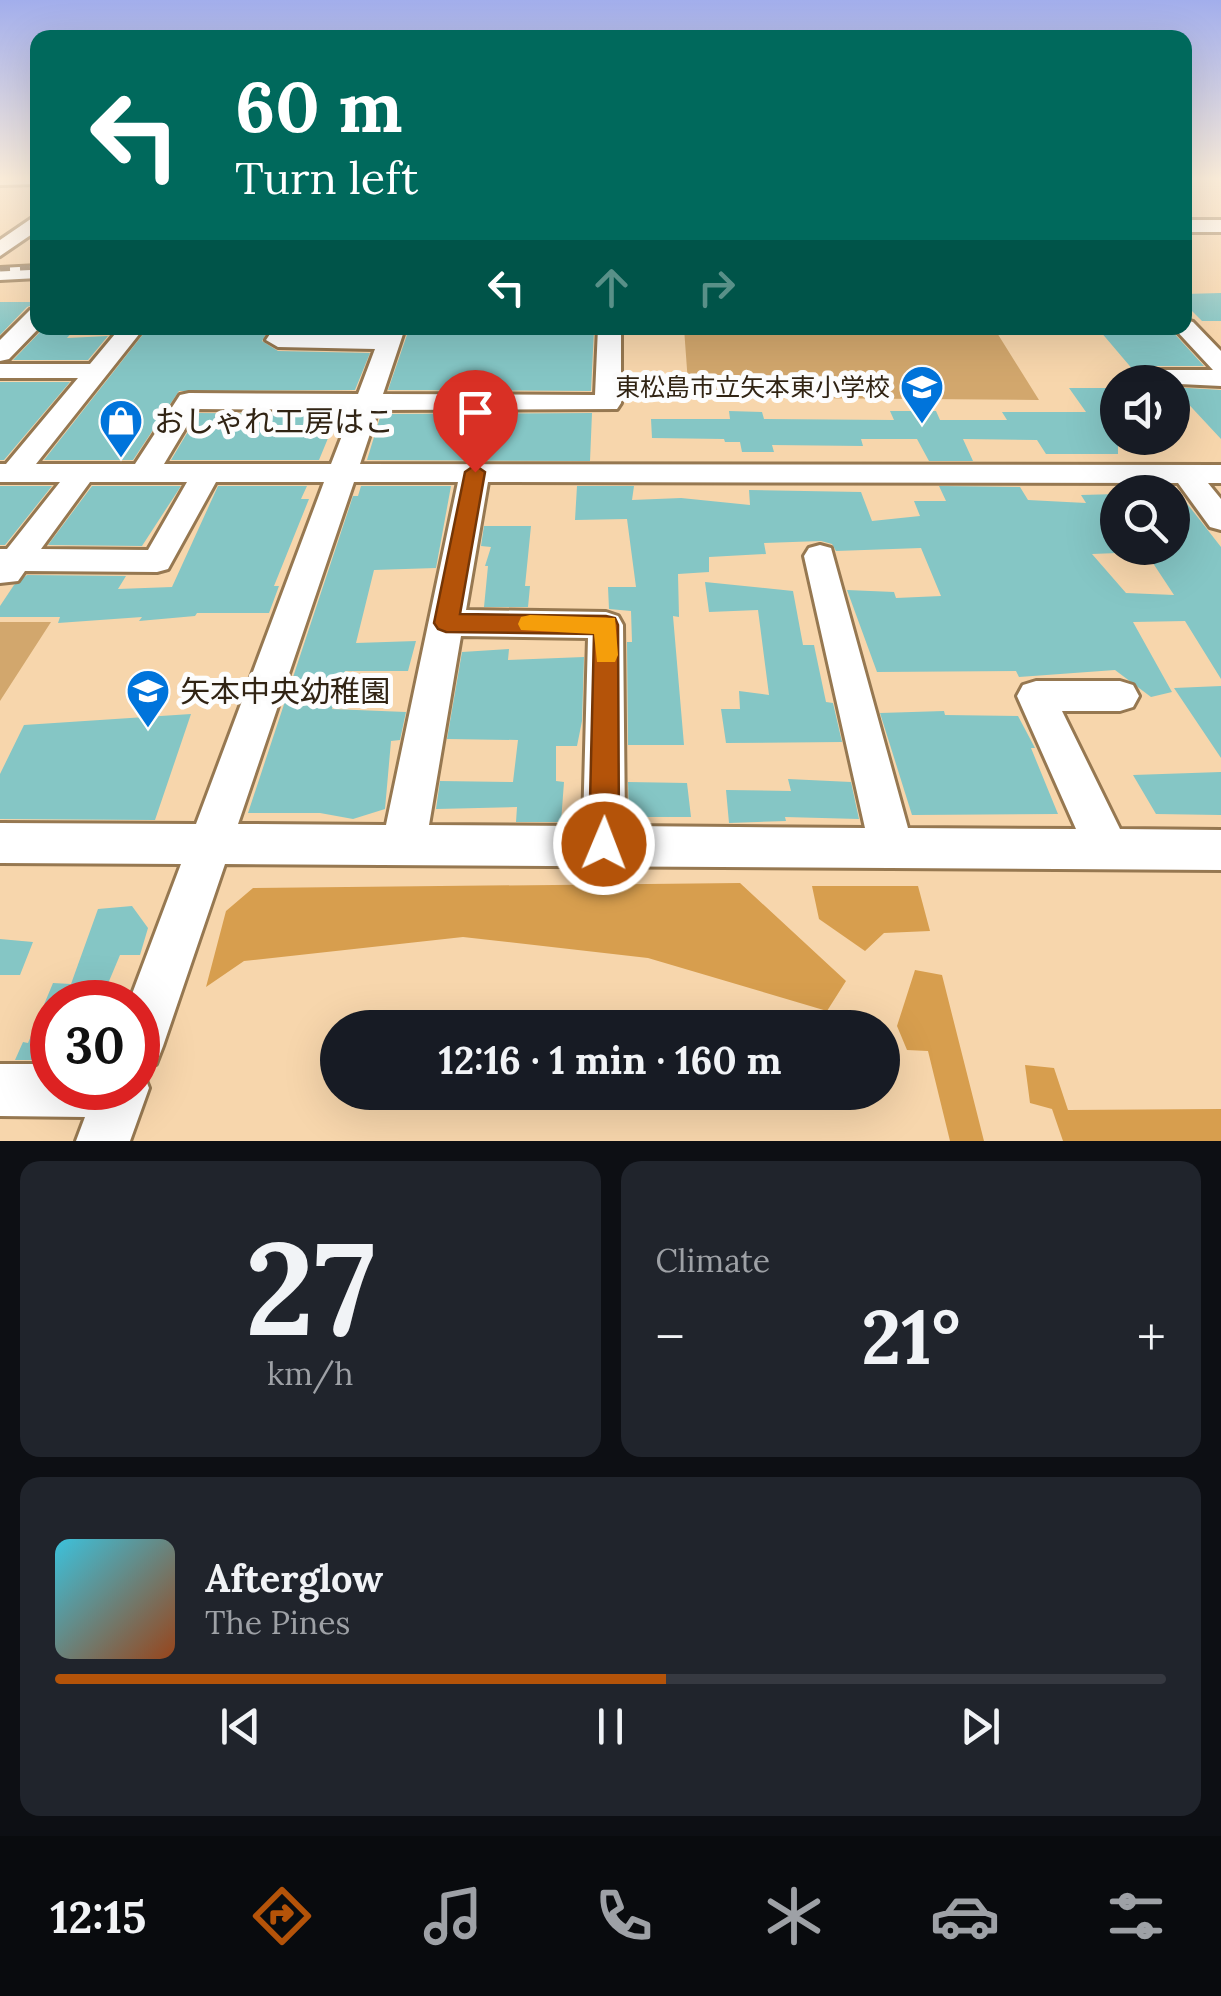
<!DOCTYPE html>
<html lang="en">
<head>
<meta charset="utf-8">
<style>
  :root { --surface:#171b24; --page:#20242c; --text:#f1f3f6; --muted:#9ea1a6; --line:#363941; --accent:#b45309 }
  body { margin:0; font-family:Lora,"Noto Sans JP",serif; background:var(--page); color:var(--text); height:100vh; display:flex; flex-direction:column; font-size:38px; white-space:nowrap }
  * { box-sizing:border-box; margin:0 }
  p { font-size:32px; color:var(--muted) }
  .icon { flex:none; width:55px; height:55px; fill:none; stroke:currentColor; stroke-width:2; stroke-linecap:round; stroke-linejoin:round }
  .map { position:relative; height:1141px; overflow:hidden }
  .sheet { display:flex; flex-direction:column; gap:20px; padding:20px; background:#0d0f14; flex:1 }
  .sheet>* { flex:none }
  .hud { position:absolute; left:30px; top:30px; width:1162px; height:305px; border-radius:20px; box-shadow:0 10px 40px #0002; background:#00695c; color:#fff; overflow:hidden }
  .fabs { position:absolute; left:1100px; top:365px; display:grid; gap:20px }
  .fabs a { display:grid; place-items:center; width:90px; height:90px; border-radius:50%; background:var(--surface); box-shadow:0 10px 40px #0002; font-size:50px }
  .speed { position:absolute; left:30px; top:980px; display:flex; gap:20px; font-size:50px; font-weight:700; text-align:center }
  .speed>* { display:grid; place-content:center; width:130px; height:130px; border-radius:50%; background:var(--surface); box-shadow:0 10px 40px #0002; line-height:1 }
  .speed .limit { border:15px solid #d22; background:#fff; color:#111 }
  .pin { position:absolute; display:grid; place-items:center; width:85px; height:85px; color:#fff; margin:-102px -42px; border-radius:50% 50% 50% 0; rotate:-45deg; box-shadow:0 0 10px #0007 }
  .pin .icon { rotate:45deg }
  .me { position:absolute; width:110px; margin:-55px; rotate:1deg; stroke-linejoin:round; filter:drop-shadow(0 0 8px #0008) }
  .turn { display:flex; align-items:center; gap:35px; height:210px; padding:0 40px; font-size:45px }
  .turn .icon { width:130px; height:130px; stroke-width:2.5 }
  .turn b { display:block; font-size:70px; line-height:85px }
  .lanes { display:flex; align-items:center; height:95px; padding:0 40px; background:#0003; justify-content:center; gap:50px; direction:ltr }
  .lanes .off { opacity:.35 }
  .big { font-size:75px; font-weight:700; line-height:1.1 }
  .sheet .card { flex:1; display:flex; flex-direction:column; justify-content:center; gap:15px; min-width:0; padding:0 35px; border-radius:20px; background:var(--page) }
  .sheet .dial { align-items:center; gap:0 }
  .dial b { font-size:130px; line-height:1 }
  .song { display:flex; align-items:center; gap:30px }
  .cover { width:120px; height:120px; border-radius:15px; background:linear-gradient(135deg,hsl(190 70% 55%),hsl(20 70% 35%)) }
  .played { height:10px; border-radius:5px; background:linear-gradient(90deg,var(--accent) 55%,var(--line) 55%) }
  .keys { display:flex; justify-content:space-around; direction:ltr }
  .heat { display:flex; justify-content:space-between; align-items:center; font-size:55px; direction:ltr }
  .sheet .tiles { flex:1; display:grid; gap:20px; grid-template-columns:1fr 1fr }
  .card:last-child { grid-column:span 2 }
  .trip { position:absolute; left:320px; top:1010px; width:580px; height:100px; border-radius:50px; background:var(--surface); box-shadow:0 10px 40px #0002; font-weight:700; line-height:100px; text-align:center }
  .tabs { display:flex; height:160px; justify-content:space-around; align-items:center; background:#090b0e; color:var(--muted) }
  .tabs .icon { width:70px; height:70px }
  .tabs .selected { color:var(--accent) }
  .tabs b { font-size:45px; color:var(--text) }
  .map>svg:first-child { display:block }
  .green { fill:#d2a76d }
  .forest { fill:#d79e4e }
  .building { fill:#85c6c5 }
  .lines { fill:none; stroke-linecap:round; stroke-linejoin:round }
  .minor-casing { stroke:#967851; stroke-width:6 }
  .minor { fill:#fff; fill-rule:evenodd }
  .rail { stroke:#917a5e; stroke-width:5; stroke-dasharray:10 10; stroke-linecap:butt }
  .route { fill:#b45309; stroke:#753606; stroke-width:2.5 }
  .slow { fill:#f59e0b }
  .labels { text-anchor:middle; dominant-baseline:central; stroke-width:10; stroke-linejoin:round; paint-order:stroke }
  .far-poi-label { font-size:25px; fill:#312414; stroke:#fdfdfd; text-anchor:end }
  .poi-label { font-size:30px; fill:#312414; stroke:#fdfdfd; text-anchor:start }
</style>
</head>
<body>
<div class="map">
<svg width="1221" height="1141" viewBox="0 0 1221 1141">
  <rect width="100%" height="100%" fill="#f7d6ac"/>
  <path class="green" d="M684 328H994L1039 400 689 397Z
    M0 622H51L0 701Z"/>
  <path class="forest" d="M740 883 846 981 827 1011 648 958 463 937 244 961 206 987 226 911 253 888Z
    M812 886H918L930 931 884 933 865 951 819 919Z
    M915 970 942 975 984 1141H950L928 1051 907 1050 897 1026Z
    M1025 1065 1054 1068 1068 1110 1221 1109V1141H1063L1052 1109 1030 1103Z"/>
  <path class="building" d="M1221 293V321H1202L1185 304V294Z
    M0 302H38V303L27 307 0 335Z
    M148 328 269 329 262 341 278 351 370 353 355 390 179 391 133 460H44Z
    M74 330 67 338 108 336 88 360H13L41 331Z
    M568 330H594L591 391 388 390 408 332 566 335Z
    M1171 330 1204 366H1147L1134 371 1100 331Z
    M0 382H70L4 460H0Z
    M1172 387 1221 390V439L1180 395H1172Z
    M1069 388H1118V454H1046L1037 440 963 439 973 461H929L917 439H861L863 446 772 445 774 452H742L740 442H725L724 439 652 438 651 419H730L729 411 762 412 764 419 894 420 890 411H936L940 420H1007L1002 412H1086Z
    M199 413 347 414 342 426 331 431 319 460H171Z
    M592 413 590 461 367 460 381 414Z
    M0 486H52L5 545H0Z
    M92 486H181L142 546 48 545Z
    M218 486H307L301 499H309L274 586H279L269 613H197L195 616 139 621 142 617 58 623 60 617H0V606L14 585 27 575 126 576 118 589 172 587Z
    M361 486H451L436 568 374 570 356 643 416 641 408 671H345L332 709 406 712 400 740 391 741 385 809 353 819 320 813H248L353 496H358Z
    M577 486H634L632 500 681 498 750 505 749 490 861 492 872 521 920 516 914 501H946L939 486 1020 487 1028 500 1086 503 1081 495 1118 494V553L1092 554 1126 593 1174 595 1143 548H1172L1174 487 1221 547V679L1185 621 1133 622 1172 692 1151 697 1115 670 1019 677 1016 671 877 672 847 590 894 592 896 598 941 596 921 548 836 551 832 544 821 541 764 543 766 554 709 557V572L678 574 679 617 673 616 684 745H628L627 642H632L631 611 609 609 608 587H636L627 519 575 520Z
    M484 526H531L525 586H530L528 607H484L488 566H485L491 547 481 546Z
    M705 582 793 591 803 645H814L826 702 833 703 842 742 726 743 721 709H740L739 691 769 695 758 610 709 612Z
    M509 649 508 660 584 657 582 721 577 746H556V781L564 782 561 822H516L517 807 436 809 440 781 513 782 518 740 447 739 462 652Z
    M1221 686V758L1174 688Z
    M944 711 945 715 1018 716 1035 748H1031L1058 814 912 815 880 713Z
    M191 714 155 820 0 819V774L24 725Z
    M1221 772V815L1156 814 1133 775Z
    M788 779 851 782 859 819 785 817 786 821 729 823 726 790 791 791Z
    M628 782 687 783 691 817H629Z
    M132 906 148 928 140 955H120L107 986 108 1002H52V1060H15L23 1042 28 1043 53 983 71 984 98 909Z
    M0 939 33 942 20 975H0Z"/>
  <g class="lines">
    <defs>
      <path id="minor" d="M0 177H38V184L0 185Z
        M38 214V230L0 256V240Z
        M1185 220H1221V232H1185Z
        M38 266V278L0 280V268Z
        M38 308 39 328 9 359 0 361V340L30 310Z
        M1185 320 1193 322 1221 351V386L1138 382 1134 378 1138 373 1147 370H1213L1174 328H1185Z
        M120 328H144L36 464H135L180 395 189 393 358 394 375 349 278 347 266 340 274 328H296L294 333 380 335 383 328H405L383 394 595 395 598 328H621V403L617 409 378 410 360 464 1221 465V483H1208L1221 499V530L1210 527 1178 483 488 482 466 610 606 612 618 616 623 625 625 826 865 828 804 556 809 548 820 545 831 548 908 828 1076 829 1017 696 1023 685 1036 681H1120L1133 685 1139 696 1133 707 1120 711H1062L1120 829 1221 830V870L225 864 163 1046 156 1064 142 1070 149 1088 130 1141H76L85 1117 0 1116V1064H52V1088H138V1002H129L181 864 0 863V823L196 824 324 482H216L168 569 157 572 25 571 18 581 0 583V549H7L60 482H0V464H6L78 378H0V364H90ZM197 409 352 410 331 464H164ZM90 482H187L148 550 41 549ZM354 482H458L386 825 238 824ZM461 636 588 638 583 826 429 825Z"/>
    </defs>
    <use href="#minor" class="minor-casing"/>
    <use href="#minor" class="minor"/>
    <path class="rail" d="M0 269 38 267"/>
  </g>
  <linearGradient id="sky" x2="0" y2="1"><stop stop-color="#a2aeec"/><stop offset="0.53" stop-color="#fbedda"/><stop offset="1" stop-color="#fbedda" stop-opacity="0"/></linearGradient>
  <rect width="1221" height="337" fill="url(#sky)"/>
  <path class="route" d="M475 465 485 472 460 614 606 616 615 618 618 625 619 844 615 854 604 858 593 854 589 844 594 634 446 632 438 629 434 623 465 472Z"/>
  <path class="slow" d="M530 615 615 618 618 655 615 662H597L594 634 521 630 518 624 521 617Z"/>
  <defs>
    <symbol id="school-pin" viewBox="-11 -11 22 30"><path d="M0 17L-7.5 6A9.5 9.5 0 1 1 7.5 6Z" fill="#0074db" stroke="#fdfdfd"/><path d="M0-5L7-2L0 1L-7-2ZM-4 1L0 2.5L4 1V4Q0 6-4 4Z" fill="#fff"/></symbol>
    <symbol id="shop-pin" viewBox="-11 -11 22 30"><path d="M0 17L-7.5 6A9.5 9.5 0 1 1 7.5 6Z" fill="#0074db" stroke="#fdfdfd"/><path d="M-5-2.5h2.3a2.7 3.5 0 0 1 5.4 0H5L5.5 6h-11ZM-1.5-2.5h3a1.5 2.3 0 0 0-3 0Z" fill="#fff"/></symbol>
  </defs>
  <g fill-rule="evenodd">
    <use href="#school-pin" x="897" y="362" width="50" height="68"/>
    <use href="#shop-pin" x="96" y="396" width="50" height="68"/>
    <use href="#school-pin" x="123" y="666" width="50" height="68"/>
  </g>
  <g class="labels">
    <g class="far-poi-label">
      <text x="890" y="387">東松島市立矢本東小学校</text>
    </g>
    <g class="poi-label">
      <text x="154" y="421">おしゃれ工房はこ</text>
      <text x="180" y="691">矢本中央幼稚園</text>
    </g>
  </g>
</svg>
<div class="fabs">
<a><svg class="icon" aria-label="sound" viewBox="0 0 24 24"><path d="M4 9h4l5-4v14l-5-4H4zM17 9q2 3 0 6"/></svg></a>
<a><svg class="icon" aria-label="search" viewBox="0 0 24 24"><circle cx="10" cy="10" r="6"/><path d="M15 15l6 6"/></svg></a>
</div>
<div class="speed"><div class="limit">30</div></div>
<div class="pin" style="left:475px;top:472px;background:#d93025"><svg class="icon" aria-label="arrive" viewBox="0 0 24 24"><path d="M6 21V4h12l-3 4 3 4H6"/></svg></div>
<svg class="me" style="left:604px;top:844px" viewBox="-20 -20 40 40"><circle r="17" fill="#b45309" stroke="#fff" stroke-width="3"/><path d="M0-11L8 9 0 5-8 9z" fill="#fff"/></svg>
<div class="trip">12:16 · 1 min · 160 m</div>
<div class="hud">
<div class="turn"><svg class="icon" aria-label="left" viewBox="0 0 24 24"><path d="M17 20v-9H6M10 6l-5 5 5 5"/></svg><div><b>60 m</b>Turn left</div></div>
<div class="lanes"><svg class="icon" aria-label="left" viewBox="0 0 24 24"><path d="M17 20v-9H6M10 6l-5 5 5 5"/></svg><svg class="icon off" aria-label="ahead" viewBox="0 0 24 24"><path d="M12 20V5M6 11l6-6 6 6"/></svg><svg class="icon off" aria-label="right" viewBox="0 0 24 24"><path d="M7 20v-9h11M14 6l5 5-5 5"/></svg></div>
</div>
</div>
<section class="sheet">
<div class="tiles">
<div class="card dial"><b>27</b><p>km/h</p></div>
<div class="card"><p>Climate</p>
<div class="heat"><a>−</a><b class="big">21°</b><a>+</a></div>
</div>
<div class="card">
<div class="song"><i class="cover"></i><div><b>Afterglow</b><p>The Pines</p></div></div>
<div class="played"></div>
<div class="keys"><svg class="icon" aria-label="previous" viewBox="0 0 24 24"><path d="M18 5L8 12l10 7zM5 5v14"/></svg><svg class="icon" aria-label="pause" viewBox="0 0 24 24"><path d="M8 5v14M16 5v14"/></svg><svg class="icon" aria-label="next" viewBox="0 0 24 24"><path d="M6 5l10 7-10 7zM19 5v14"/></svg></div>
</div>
</div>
</section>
<nav class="tabs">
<b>12:15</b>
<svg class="icon selected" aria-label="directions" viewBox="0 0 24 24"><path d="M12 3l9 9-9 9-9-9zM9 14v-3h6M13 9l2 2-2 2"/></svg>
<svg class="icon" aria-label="music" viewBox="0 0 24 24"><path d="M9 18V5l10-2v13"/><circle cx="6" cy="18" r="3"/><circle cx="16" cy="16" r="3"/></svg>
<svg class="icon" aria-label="phone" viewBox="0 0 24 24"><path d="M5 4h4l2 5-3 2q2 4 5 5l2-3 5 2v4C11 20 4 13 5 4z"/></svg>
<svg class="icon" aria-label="climate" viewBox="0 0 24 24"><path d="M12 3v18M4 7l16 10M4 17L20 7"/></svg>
<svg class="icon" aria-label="car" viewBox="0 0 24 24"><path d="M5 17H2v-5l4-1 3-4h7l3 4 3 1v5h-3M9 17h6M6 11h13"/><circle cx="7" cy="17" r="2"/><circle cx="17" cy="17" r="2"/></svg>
<svg class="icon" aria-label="filters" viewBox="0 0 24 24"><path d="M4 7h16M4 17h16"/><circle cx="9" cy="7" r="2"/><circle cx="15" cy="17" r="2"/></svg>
</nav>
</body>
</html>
